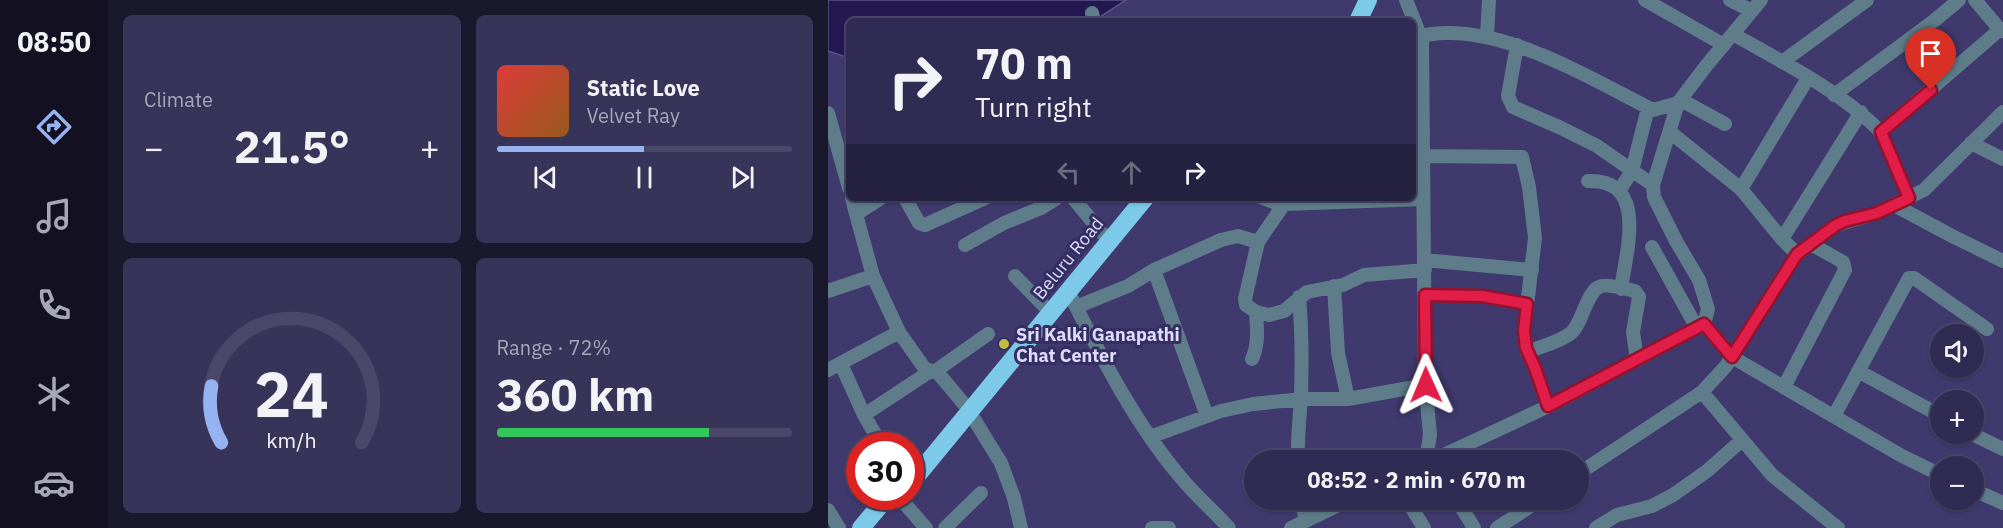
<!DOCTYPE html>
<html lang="en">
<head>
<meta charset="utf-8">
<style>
  :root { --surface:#2f2b52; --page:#373359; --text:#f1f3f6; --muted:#a7a7b8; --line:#4a4769; --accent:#95b2f1 }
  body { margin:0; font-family:"IBM Plex Sans",sans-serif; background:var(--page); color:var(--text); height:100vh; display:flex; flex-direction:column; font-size:22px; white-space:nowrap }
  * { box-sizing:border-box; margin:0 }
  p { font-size:20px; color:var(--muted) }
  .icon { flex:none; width:33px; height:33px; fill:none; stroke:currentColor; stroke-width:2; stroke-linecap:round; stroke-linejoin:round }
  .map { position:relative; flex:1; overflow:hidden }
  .side { display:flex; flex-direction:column; gap:15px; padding:15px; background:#1a182d; width:720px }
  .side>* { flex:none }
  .hud { position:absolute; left:18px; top:18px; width:570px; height:183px; border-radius:9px; box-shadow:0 2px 4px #0004,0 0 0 2px var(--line); background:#2f2b52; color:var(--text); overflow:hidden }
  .fabs { position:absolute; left:1102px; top:324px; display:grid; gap:12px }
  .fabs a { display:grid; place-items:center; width:54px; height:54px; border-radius:50%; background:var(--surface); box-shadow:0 2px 4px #0004,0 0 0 2px var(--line); font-size:30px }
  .speed { position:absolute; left:18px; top:432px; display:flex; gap:12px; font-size:30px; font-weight:700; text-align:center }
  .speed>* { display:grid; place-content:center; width:78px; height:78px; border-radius:50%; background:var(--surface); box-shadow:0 2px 4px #0004,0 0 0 2px var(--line); line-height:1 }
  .speed .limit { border:9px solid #d22; background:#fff; color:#111 }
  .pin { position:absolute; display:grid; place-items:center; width:51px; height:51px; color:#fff; margin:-62px -26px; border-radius:50% 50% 50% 0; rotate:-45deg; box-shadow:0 0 6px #0007 }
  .pin .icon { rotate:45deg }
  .me { position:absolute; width:66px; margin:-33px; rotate:359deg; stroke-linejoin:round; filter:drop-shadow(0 0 4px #0008) }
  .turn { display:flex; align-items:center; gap:21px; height:126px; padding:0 30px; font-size:27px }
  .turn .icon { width:78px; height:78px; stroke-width:2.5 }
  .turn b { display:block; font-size:42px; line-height:51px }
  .lanes { display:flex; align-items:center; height:57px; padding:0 30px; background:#0003; justify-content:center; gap:30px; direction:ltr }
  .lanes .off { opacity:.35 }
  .big { font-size:45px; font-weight:700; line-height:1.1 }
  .side .widget { flex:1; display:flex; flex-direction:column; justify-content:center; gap:9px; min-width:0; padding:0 21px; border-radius:9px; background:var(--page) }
  .side .dial { align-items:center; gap:0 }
  .dial svg { height:156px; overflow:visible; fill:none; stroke:var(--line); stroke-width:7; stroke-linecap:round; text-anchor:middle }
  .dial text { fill:var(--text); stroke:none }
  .song { display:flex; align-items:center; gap:18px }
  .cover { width:72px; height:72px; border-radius:9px; background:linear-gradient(135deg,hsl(0 70% 55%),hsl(30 70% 35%)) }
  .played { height:6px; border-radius:3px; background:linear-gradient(90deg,var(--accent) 50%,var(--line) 50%) }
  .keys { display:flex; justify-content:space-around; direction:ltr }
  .heat { display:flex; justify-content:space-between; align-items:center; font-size:33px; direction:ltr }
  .charge { height:9px; border-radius:4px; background:linear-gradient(90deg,#34c759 72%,var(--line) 0) }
  .side .tiles { flex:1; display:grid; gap:15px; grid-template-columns:repeat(2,1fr) }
  .trip { position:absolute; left:416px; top:450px; width:345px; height:60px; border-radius:30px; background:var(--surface); box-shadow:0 2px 4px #0004,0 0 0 2px var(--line); font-weight:700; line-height:60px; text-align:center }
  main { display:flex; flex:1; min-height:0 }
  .tabs { display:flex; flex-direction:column; width:108px; justify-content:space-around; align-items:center; background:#131121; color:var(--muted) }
  .tabs .icon { width:42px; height:42px }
  .tabs .on { color:var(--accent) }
  .tabs b { font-size:27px; color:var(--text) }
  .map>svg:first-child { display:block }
  .water { fill:#241853; stroke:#5c5386; stroke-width:1.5 }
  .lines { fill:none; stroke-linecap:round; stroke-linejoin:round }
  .minor { stroke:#5e7c89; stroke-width:14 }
  .highway { stroke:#7cc9e9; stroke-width:18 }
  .route-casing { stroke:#92132f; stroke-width:15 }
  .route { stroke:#e11d48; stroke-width:10 }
  .poi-dot { fill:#c3bd3f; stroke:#352e62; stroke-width:2 }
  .labels { text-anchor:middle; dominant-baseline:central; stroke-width:6; stroke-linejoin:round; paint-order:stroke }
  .street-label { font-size:18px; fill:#dfdefe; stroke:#352e62 }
  .poi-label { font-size:18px; font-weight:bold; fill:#dfdefe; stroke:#352e62; text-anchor:start }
</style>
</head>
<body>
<main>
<nav class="tabs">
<b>08:50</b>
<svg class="icon on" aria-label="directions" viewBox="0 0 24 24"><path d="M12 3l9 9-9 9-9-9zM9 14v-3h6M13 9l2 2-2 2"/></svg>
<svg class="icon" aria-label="music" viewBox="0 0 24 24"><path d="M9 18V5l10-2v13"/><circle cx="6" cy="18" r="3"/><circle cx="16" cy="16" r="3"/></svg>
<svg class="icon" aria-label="phone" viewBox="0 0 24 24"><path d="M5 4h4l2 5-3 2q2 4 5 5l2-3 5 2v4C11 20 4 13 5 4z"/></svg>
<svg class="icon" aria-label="climate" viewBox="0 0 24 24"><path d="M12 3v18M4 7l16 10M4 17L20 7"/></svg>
<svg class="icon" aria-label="car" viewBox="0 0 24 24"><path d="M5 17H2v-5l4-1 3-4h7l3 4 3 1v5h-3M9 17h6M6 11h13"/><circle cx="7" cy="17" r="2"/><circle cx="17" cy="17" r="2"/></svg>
</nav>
<section class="side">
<div class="tiles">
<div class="widget"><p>Climate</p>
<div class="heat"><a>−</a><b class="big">21.5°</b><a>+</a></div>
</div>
<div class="widget">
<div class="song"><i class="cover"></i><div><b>Static Love</b><p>Velvet Ray</p></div></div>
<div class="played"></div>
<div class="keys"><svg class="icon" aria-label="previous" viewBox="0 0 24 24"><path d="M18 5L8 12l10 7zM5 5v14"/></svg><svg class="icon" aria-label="pause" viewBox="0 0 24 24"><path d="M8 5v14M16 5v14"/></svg><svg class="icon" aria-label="next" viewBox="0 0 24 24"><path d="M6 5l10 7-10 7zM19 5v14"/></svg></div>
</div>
<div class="widget dial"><svg viewBox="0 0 100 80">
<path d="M14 69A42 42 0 1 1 86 69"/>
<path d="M14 69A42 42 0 0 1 9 40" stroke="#95b2f1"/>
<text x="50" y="56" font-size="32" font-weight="700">24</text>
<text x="50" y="72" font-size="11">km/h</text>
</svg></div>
<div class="widget"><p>Range · 72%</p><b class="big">360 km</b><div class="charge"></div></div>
</div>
</section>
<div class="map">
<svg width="1175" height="528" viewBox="0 0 1175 528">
  <rect width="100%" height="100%" fill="#3f396e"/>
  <path class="water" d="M0 0H298L266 21H21V58L0 51Z"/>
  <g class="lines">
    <path class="minor" d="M578 0 594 40 597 380 602 435 598 460
      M817 0 896 45
      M902 0 924 11
      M1147 0 1173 31
      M264 13 266 21
      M905 34C956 63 1012 91 1053 132L1169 32 1175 31
      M659 36 661 0
      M586 38C660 15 759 77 825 110L850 103
      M689 45 680 96 685 107 731 127 769 146 825 185
      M954 62 1039 0
      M1006 95 1107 20 1131 0
      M853 100 897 124
      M0 113 21 188
      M842 132 913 189 954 239 969 254
      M1053 132 1081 198
      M1143 143 1175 159
      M595 156 694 157 701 187 707 238 696 331 698 348 707 368 720 406
      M760 181C821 179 798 252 793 289
      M913 189 980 78
      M791 191 804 171 820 108
      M24 198 28 214
      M53 198 28 214 45 276 71 332 97 369 110 373 136 404
      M77 198 91 223 97 225 157 198
      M245 198 274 233
      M435 198 448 203 456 204 595 199
      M456 204 430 242 417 299 418 305 428 312 441 315 456 311 479 292 515 285 536 275 597 270
      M1066 205 1126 237 1175 261
      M954 239 1033 112
      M137 245 176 223 213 208 229 198
      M824 247 869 328
      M596 260 704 270
      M326 270 379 416
      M187 276 216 306
      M506 286 510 353 520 399
      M0 291 45 276
      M240 291C273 356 306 423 354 479 368 496 386 511 401 528
      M597 295 654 296 699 304
      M248 307 300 286 326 270 393 240 410 236 430 242
      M876 324 904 357 1074 456 1113 475
      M699 352C714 346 732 342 743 333 755 323 759 288 774 286 783 284 797 289 807 291L811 297 805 332 809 360
      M424 359C431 344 429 329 428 312
      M13 364 36 415 54 446
      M0 370 71 332
      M1030 371 1113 416
      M106 372 160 334
      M956 387 1017 270 1015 262 983 244
      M874 392 944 475 1010 528
      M141 411 173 463 186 498 193 528
      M36 415 101 372
      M1006 416 1081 278H1086L1159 329
      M1144 434 1175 449
      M322 437 393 411 425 404 475 399H520L598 385
      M470 460C469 437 472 418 473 395 474 362 474 330 471 297
      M605 460 723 405 876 324 880 309 871 280 848 241 826 197 825 185 850 103 878 66 933 0
      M750 474 874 392 898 366 969 254 1008 225 1049 213 1096 190 1175 112
      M1146 490 1175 503
      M71 497 98 528
      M473 500 478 520
      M579 500 596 528
      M629 500 646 528
      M0 510 11 528
      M117 528 153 493
      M324 528H341
      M463 528 521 500
      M669 528 712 500
      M768 528 789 515 824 506 845 495 879 471 914 440"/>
    <path class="highway" d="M530 21 540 0
      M82 484 317 198
      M33 528 60 496"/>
  </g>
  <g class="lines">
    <defs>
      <path id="route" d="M598 385 597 295 654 296 699 304 696 331 698 348 707 368 720 406 876 324 904 357 969 254 1008 225 1017 221 1049 213 1081 198 1053 132 1103 90"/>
    </defs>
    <use href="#route" class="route-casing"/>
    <use href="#route" class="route"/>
  </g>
  <circle class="poi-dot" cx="176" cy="344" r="6"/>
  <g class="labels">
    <g class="street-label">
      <text transform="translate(240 258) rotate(-51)">Beluru Road</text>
    </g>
    <g class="poi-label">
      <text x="188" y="334">Sri Kalki Ganapathi<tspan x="188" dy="21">Chat Center</tspan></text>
    </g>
  </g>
</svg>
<div class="fabs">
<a><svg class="icon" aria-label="sound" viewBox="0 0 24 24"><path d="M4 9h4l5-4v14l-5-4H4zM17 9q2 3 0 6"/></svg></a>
<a>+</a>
<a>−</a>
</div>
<div class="speed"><div class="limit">30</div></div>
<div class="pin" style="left:1103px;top:90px;background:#d93025"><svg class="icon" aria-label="arrive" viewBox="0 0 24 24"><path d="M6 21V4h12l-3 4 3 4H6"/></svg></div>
<svg class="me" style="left:598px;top:385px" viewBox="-20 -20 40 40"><path d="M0-17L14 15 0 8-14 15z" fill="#e11d48" stroke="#fff" stroke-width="4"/></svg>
<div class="trip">08:52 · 2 min · 670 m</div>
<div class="hud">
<div class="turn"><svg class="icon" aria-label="right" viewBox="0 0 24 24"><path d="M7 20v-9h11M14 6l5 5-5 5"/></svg><div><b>70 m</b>Turn right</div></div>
<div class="lanes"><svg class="icon off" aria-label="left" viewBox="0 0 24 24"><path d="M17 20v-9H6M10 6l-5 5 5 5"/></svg><svg class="icon off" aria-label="ahead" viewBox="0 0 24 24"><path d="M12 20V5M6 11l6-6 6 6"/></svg><svg class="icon" aria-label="right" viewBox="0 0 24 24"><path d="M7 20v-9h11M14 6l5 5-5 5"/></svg></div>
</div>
</div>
</main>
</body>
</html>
